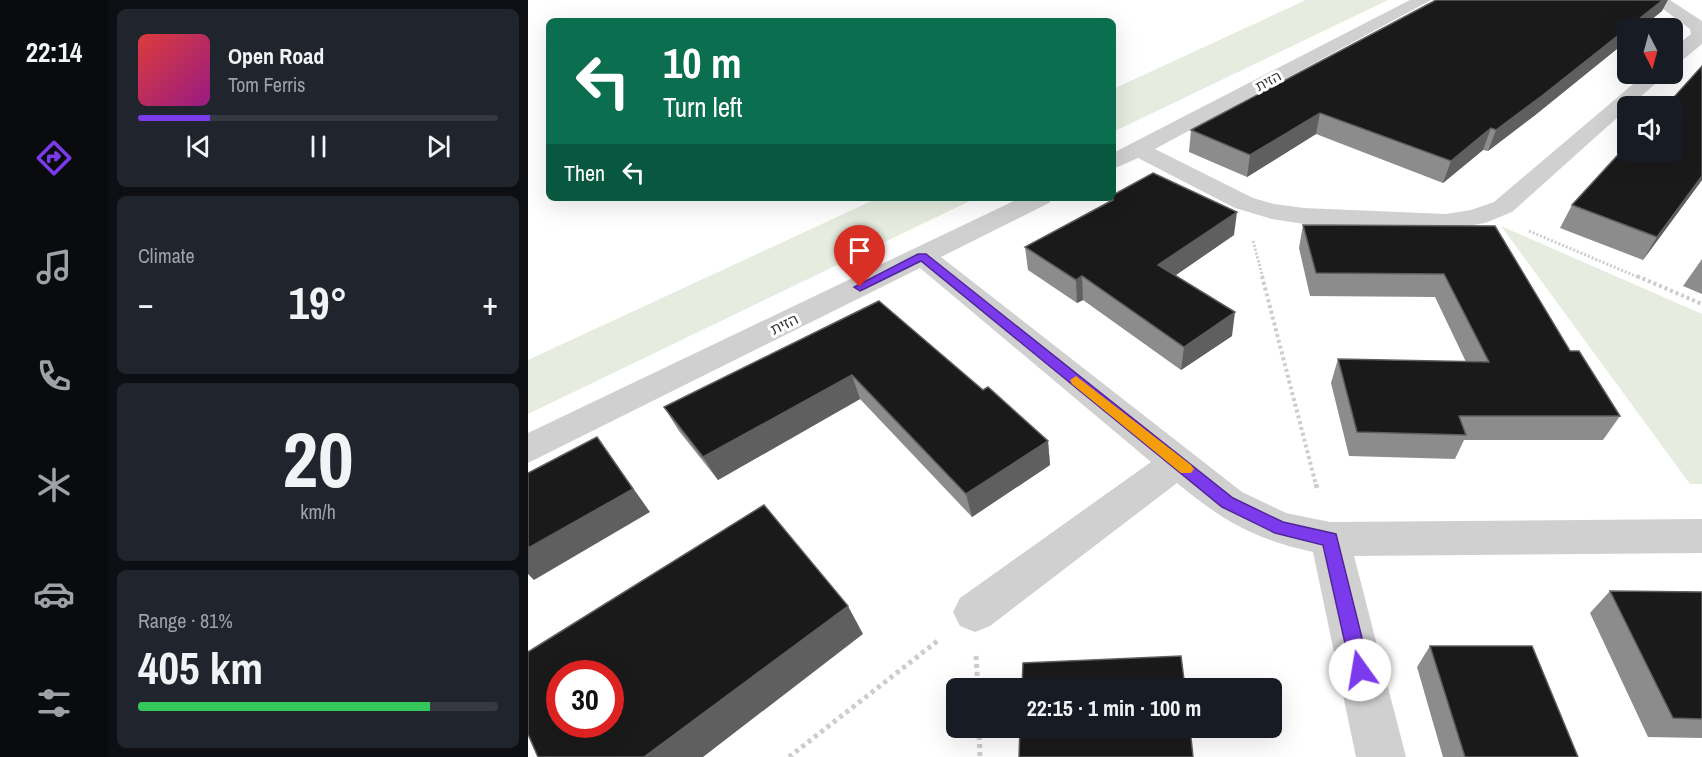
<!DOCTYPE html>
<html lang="en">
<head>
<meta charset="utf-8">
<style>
  :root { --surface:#171b24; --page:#20242c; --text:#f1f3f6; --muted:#9ea1a6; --line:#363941; --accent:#7c3aed }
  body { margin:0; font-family:"Archivo Narrow","Noto Sans Hebrew",sans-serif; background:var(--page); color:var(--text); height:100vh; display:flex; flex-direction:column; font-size:22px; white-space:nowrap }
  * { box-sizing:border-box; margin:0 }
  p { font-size:20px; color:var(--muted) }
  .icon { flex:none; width:33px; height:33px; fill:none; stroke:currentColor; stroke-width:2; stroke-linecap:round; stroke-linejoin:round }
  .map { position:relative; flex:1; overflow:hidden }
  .sheet { display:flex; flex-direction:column; gap:9px; padding:9px; background:#0d0f14; width:420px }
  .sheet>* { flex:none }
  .guide { position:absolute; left:18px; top:18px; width:570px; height:183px; border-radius:9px; box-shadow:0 6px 24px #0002; background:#0b6e4f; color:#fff; overflow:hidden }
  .needle { width:39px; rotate:174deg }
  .fabs { position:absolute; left:1089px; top:18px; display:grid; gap:12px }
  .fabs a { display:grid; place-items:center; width:66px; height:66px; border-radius:9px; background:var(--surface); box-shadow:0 6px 24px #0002; font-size:30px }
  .speed { position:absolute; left:18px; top:660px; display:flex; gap:12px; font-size:30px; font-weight:700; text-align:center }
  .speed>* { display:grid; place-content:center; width:78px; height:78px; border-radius:50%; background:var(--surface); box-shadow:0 6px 24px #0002; line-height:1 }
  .speed .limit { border:9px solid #d22; background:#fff; color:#111 }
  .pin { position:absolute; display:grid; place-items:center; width:51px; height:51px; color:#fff; margin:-62px -26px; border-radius:50% 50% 50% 0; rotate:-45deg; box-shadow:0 0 6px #0007 }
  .pin .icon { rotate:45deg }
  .me { position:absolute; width:66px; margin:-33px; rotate:347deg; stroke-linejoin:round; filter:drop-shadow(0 0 4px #0008) }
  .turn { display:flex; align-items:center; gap:21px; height:126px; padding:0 18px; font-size:27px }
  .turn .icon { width:78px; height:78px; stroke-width:2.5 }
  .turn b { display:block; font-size:42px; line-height:51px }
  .then { display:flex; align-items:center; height:57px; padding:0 18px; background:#0003; gap:12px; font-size:22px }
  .big { font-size:45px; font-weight:800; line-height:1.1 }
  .sheet .widget { flex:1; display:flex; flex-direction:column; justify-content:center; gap:9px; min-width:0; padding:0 21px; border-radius:9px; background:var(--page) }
  .sheet .dial { align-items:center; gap:0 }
  .dial b { font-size:78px; line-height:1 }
  .song { display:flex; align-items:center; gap:18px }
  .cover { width:72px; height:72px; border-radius:9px; background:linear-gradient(135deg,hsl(0 70% 55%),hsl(310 70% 35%)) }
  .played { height:6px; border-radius:3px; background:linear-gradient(90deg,var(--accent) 20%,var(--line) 20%) }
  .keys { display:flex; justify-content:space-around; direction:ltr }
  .heat { display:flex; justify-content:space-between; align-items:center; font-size:33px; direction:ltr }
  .charge { height:9px; border-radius:4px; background:linear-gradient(90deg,#34c759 81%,var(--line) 0) }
  .trip { position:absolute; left:418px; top:678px; width:336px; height:60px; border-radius:9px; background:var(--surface); box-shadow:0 6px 24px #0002; font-weight:800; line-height:60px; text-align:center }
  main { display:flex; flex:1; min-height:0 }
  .tabs { display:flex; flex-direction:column; width:108px; justify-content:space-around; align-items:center; background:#090b0e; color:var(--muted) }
  .tabs .icon { width:42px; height:42px }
  .tabs .on { color:var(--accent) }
  .tabs b { font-size:27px; color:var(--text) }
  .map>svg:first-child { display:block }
  .green { fill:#e6ecdf }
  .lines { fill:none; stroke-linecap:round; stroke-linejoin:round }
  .path-far2 { stroke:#cdcdcd; stroke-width:3; stroke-dasharray:2 2; stroke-linecap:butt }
  .path-far1 { stroke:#cdcdcd; stroke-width:4; stroke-dasharray:3 3; stroke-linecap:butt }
  .path { stroke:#cdcdcd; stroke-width:5; stroke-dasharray:4 4; stroke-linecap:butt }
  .minor { fill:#d0d0d0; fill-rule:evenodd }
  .wall { fill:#8c8c8c }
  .shaded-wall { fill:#5f5f5f }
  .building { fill:#1a1a1a; stroke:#5f5f5f; stroke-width:1.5; fill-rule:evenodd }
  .route { fill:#7c3aed; stroke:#51269a; stroke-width:1.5 }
  .slow { fill:#f59e0b }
  .labels { text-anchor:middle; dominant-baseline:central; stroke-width:6; stroke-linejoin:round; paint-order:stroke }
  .far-street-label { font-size:14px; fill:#333; stroke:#fff }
  .street-label { font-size:15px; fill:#333; stroke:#fff }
</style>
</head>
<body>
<main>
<nav class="tabs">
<b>22:14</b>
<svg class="icon on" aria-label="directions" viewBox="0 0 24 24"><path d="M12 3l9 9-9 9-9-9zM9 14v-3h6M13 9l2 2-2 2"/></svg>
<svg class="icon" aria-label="music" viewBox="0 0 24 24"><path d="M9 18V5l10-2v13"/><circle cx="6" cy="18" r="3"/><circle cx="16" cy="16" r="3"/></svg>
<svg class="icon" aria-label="phone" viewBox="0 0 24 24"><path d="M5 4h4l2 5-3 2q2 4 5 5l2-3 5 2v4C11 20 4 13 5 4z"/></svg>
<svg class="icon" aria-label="climate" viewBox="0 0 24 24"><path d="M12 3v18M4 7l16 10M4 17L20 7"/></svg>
<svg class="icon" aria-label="car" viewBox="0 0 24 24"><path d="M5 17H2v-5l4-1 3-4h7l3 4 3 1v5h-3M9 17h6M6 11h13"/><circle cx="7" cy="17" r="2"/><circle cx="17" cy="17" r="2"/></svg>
<svg class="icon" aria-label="filters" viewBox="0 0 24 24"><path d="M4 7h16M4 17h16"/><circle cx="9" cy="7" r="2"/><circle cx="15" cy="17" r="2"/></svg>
</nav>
<section class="sheet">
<div class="widget">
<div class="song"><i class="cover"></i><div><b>Open Road</b><p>Tom Ferris</p></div></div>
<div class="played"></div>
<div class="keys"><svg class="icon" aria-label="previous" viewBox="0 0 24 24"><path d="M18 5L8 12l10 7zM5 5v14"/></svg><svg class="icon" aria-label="pause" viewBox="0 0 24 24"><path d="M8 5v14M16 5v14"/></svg><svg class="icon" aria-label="next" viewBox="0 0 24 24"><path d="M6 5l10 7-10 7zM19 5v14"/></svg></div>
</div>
<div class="widget"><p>Climate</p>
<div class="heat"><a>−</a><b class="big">19°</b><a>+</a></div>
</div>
<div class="widget dial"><b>20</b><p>km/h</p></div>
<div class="widget"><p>Range · 81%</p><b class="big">405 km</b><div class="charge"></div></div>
</section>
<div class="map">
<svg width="1174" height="757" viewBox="0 0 1174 757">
  <rect width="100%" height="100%" fill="#fff"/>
  <path class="green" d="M778 0H860L585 132V89Z
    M350 198H448L0 414V360Z
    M973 226 1174 314V484H1162Z"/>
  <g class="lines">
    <path class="path-far2" d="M1001 231 1112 278
      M725 241 735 278"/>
    <path class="path-far1" d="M734 276 788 485
      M1109 276 1174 304"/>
    <path class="path" d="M788 484 790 492
      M448 656 450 688
      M451 728 452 757
      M261 757 412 639"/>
    <path class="minor" d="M882 0H903L627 149 725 198 746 204 776 208 918 214 943 210 966 202 1117 74H1138L984 212 957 223 918 230 776 224 744 219 707 208 610 158 585 169V153Z
      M1123 0H1142L1174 21V44L1151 63 1144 65V49L1163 34 1162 29Z
      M492 198H525L521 203 413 257 714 492 758 513 802 522 1174 519V553L826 556 878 757H828L785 552C726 539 695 521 649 483L462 626 447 632 432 626 425 612 432 598 623 462 392 268 0 463V433Z"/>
  </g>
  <path class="wall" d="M1134 11 1113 28H1100V40L1006 116 960 151 955 150 915 183 788 134 719 177 661 152 663 130Z
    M1174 66V180L1115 260 1032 228 1044 205 1138 106Z
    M580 198H585L706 235 648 275 704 336 653 370 555 300 549 303 500 270 497 247 580 202Z
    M775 225 967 226 1042 351 1092 416 1075 440H936L927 459 821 456 803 383 810 359 938 362 907 297 782 296 771 248Z
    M1174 259V294L1155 286Z
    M351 301 455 390 520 441 522 465 444 517 332 399 190 480 151 431 136 407Z
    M1082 591 1174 592V738L1120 737 1062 613Z
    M902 646 1050 757H915L889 667Z"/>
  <path class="shaded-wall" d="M1135 0H1140L1134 11 1113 28H1100V40L1006 116 960 151 968 130Z
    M792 113 788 134 719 177 722 155Z
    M963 128 955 150 915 183 923 161Z
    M1174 176V180L1115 260 1129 237Z
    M709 212 706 235 629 288 630 265Z
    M554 276 555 300 549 303 548 280Z
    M707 312 704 336 653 370 656 347Z
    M324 375 332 399 190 480 175 457Z
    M69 437 122 512 6 580 0 574V548Z
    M520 441 522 465 444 517 438 494Z
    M320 606 335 634 175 757H116Z"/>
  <path class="building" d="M908 0H1135L1015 95 968 130 963 128 923 161 792 113 722 155 663 130Z
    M1174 66V176L1129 237 1044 205 1100 144V152H1144V106H1134L1135 105 1138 106Z
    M625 173 709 212 630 265 707 312 656 347 554 276 548 280 497 247 585 200 581 198H585V195Z
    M775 225 967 226 1042 351H1051L1092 416H931L938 435 829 432 810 359 961 362 916 274 788 273Z
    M351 301 455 390 460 387 520 441 438 494 324 375 175 457 136 407Z
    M69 437 105 489 0 548V473Z
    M236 505 320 606 116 757H10L0 734V652ZM32 674H82V724H32Z
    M1082 591 1174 592V719L1145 718Z
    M902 646H1004L1050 757H937Z
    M653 656 657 688H494L495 663Z
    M492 728H662L665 757H491Z"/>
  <path class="route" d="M390 254H398L705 498 755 522 808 534 842 670 839 676 832 679 826 676 823 670 795 545 747 533 694 507 393 261 336 289 332 291 326 287Z"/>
  <path class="slow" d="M548 376 663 465 666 469 663 473H653L544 384 542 380Z"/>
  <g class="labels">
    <g class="far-street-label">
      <text transform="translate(740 81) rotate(-28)">הזית</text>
    </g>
    <g class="street-label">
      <text transform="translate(256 324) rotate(-26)">הזית</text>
    </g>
  </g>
</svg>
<div class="fabs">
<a><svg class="needle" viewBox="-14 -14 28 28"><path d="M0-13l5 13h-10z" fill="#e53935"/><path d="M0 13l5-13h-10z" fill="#9ea1a6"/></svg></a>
<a><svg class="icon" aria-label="sound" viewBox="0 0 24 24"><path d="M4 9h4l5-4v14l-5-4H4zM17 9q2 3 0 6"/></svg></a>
</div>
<div class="speed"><div class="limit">30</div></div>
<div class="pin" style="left:332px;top:287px;background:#d93025"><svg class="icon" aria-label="arrive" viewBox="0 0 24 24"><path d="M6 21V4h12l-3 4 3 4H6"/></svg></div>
<svg class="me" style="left:832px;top:670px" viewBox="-20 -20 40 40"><circle r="19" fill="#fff"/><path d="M0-13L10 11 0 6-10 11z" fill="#7c3aed"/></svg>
<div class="trip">22:15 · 1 min · 100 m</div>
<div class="guide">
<div class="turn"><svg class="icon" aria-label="left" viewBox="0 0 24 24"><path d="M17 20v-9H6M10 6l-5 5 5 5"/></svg><div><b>10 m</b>Turn left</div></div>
<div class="then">Then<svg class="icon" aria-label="left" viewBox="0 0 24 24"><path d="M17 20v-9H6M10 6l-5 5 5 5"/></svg></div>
</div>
</div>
</main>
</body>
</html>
